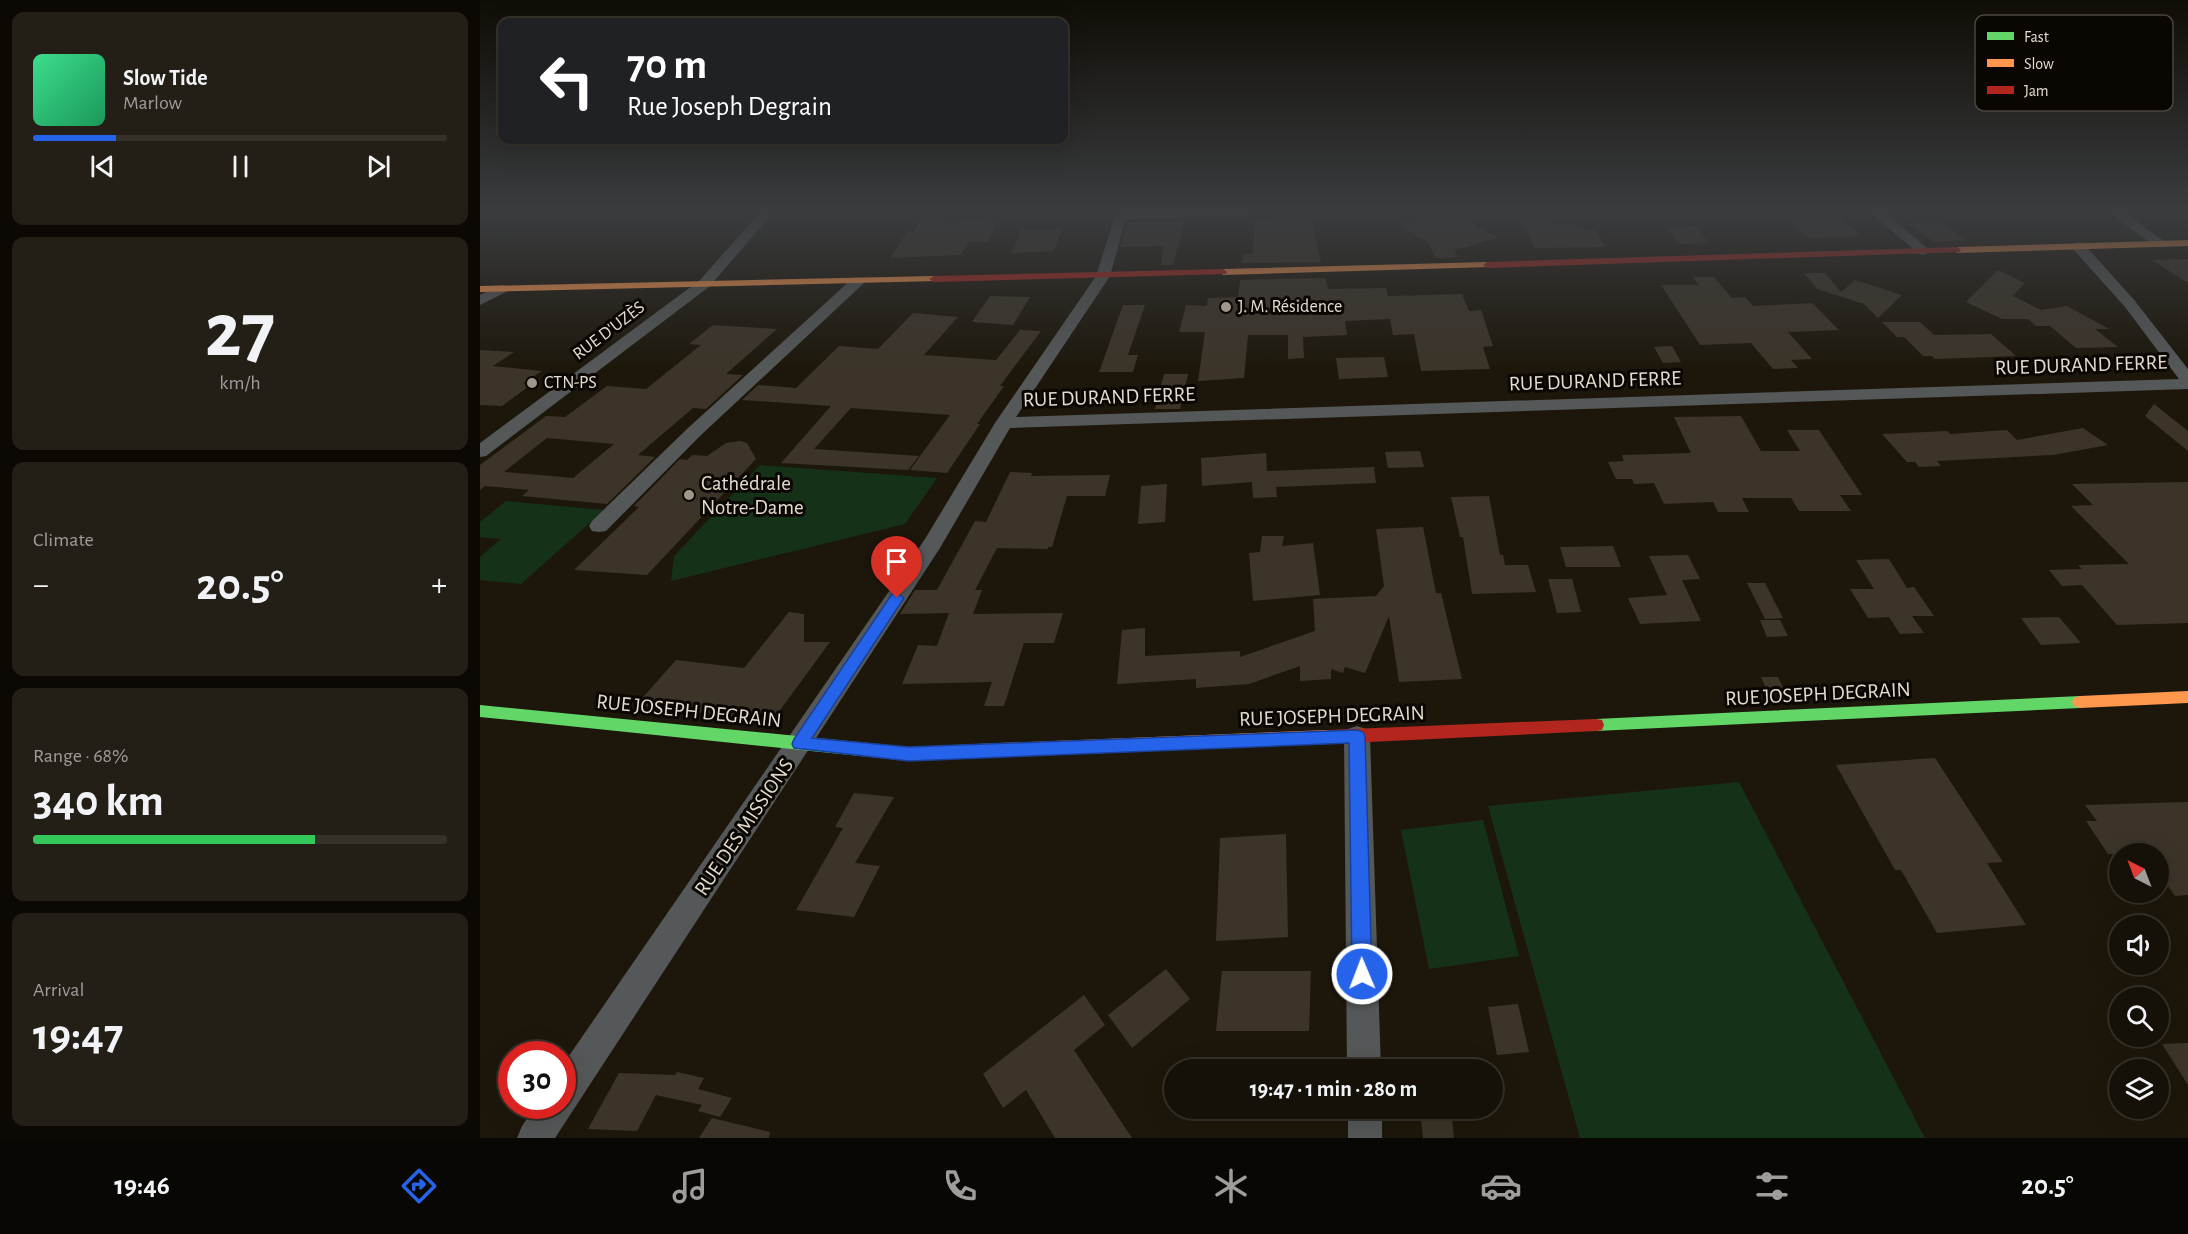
<!DOCTYPE html>
<html lang="en">
<head>
<meta charset="utf-8">
<style>
  :root { --surface:#161108; --page:#231f16; --text:#f1f3f6; --muted:#9e9d9c; --line:#353129; --accent:#2563eb }
  body { margin:0; font-family:"Alegreya Sans",sans-serif; background:var(--page); color:var(--text); height:100vh; display:flex; flex-direction:column; font-size:22px; white-space:nowrap }
  * { box-sizing:border-box; margin:0 }
  p { font-size:20px; color:var(--muted) }
  .icon { flex:none; width:33px; height:33px; fill:none; stroke:currentColor; stroke-width:2; stroke-linecap:round; stroke-linejoin:round }
  .map { position:relative; flex:1; overflow:hidden }
  .details { display:flex; flex-direction:column; gap:12px; padding:12px; background:#0c0904; width:480px }
  .details>* { flex:none }
  .banner { position:absolute; left:18px; top:18px; width:570px; height:126px; border-radius:12px; box-shadow:0 6px 24px #0002,0 0 0 2px var(--line); background:#202124; color:#fff; overflow:hidden }
  .needle { width:39px; rotate:318deg }
  .tools { position:absolute; left:1629px; top:843px; display:grid; gap:12px }
  .tools a { display:grid; place-items:center; width:60px; height:60px; border-radius:50%; background:var(--surface); box-shadow:0 6px 24px #0002,0 0 0 2px var(--line); font-size:30px }
  .speed { position:absolute; left:18px; top:1041px; display:flex; gap:12px; font-size:30px; font-weight:700; text-align:center }
  .speed>* { display:grid; place-content:center; width:78px; height:78px; border-radius:50%; background:var(--surface); box-shadow:0 6px 24px #0002,0 0 0 2px var(--line); line-height:1 }
  .speed .limit { border:9px solid #d22; background:#fff; color:#111 }
  .pin { position:absolute; display:grid; place-items:center; width:51px; height:51px; color:#fff; margin:-62px -26px; border-radius:50% 50% 50% 0; rotate:-45deg; box-shadow:0 0 6px #0007 }
  .pin .icon { rotate:45deg }
  .me { position:absolute; width:66px; margin:-33px; rotate:359deg; stroke-linejoin:round; filter:drop-shadow(0 0 4px #0008) }
  .turn { display:flex; align-items:center; gap:21px; height:126px; padding:0 30px; font-size:27px }
  .turn .icon { width:78px; height:78px; stroke-width:2.5 }
  .turn b { display:block; font-size:42px; line-height:51px }
  .big { font-size:45px; font-weight:600; line-height:1.1 }
  .details .widget { flex:1; display:flex; flex-direction:column; justify-content:center; gap:9px; min-width:0; padding:0 21px; border-radius:12px; background:var(--page) }
  .details .dial { align-items:center; gap:0 }
  .dial b { font-size:78px; line-height:1 }
  .song { display:flex; align-items:center; gap:18px }
  .cover { width:72px; height:72px; border-radius:9px; background:linear-gradient(135deg,hsl(150 70% 55%),hsl(150 70% 35%)) }
  .played { height:6px; border-radius:3px; background:linear-gradient(90deg,var(--accent) 20%,var(--line) 20%) }
  .keys { display:flex; justify-content:space-around; direction:ltr }
  .heat { display:flex; justify-content:space-between; align-items:center; font-size:33px; direction:ltr }
  .charge { height:9px; border-radius:4px; background:linear-gradient(90deg,#34c759 68%,var(--line) 0) }
  .trip { position:absolute; left:684px; top:1059px; width:339px; height:60px; border-radius:30px; background:var(--surface); box-shadow:0 6px 24px #0002,0 0 0 2px var(--line); font-weight:600; line-height:60px; text-align:center }
  .tabs { display:flex; height:96px; justify-content:space-around; align-items:center; background:#090703; color:var(--muted) }
  .tabs .icon { width:42px; height:42px }
  .tabs .active { color:var(--accent) }
  .tabs b { font-size:27px; color:var(--text) }
  main { display:flex; flex:1; min-height:0 }
  .map>svg:first-child { display:block }
  .green { fill:#153218 }
  .building { fill:#3c3428; fill-rule:evenodd }
  .lines { fill:none; stroke-linecap:round; stroke-linejoin:round }
  .street { fill:#555858; fill-rule:evenodd }
  .fast { fill:#63d668; fill-rule:evenodd }
  .slow { fill:#ff974d; fill-rule:evenodd }
  .jam { fill:#b3261e; fill-rule:evenodd }
  .route { fill:#2563eb; stroke:#184099; stroke-width:1.5 }
  .poi-dot { fill:#9e978a; stroke:#0a0601; stroke-width:2 }
  .labels { text-anchor:middle; dominant-baseline:central; stroke-width:6; stroke-linejoin:round; paint-order:stroke }
  .far-poi-label { font-size:18px; fill:#e3dcce; stroke:#0a0601; text-anchor:start }
  .far-street-label { font-size:18px; fill:#e3dcce; stroke:#0a0601 }
  .street-label { font-size:21px; fill:#e3dcce; stroke:#0a0601 }
  .poi-label { font-size:21px; fill:#e3dcce; stroke:#0a0601; text-anchor:start }
  .key { fill:#0a0601; stroke:#4b463e; stroke-width:1.5 }
  .key-label { font-size:16px; fill:#e3dcce }
</style>
</head>
<body>
<main>
<section class="details">
<div class="widget">
<div class="song"><i class="cover"></i><div><b>Slow Tide</b><p>Marlow</p></div></div>
<div class="played"></div>
<div class="keys"><svg class="icon" aria-label="previous" viewBox="0 0 24 24"><path d="M18 5L8 12l10 7zM5 5v14"/></svg><svg class="icon" aria-label="pause" viewBox="0 0 24 24"><path d="M8 5v14M16 5v14"/></svg><svg class="icon" aria-label="next" viewBox="0 0 24 24"><path d="M6 5l10 7-10 7zM19 5v14"/></svg></div>
</div>
<div class="widget dial"><b>27</b><p>km/h</p></div>
<div class="widget"><p>Climate</p>
<div class="heat"><a>−</a><b class="big">20.5°</b><a>+</a></div>
</div>
<div class="widget"><p>Range · 68%</p><b class="big">340 km</b><div class="charge"></div></div>
<div class="widget"><p>Arrival</p><b class="big">19:47</b></div>
</section>
<div class="map">
<svg width="1708" height="1138" viewBox="0 0 1708 1138">
  <rect width="100%" height="100%" fill="#1d170b"/>
  <path class="green" d="M280 465 457 478 425 524 191 581 194 556Z
    M26 501 124 510 41 584 0 580V557L21 539 0 537V522Z
    M1259 782 1445 1138H1100L1008 806Z
    M1003 820 1039 956 949 969 921 830Z"/>
  <path class="building" d="M447 209H464L458 221 519 219 508 242H488L481 255 410 258 428 230 433 233Z
    M960 209H1004L1005 214 986 220 1018 238 974 250 978 257 956 258 948 242 921 226Z
    M1035 209H1064L1073 225H1102L1105 230H1116L1125 247 1055 248Z
    M831 218 841 262 762 263 763 254H773L775 220Z
    M1360 218 1381 236 1328 238 1308 219Z
    M705 220 693 265H681L683 246 640 247 647 223Z
    M1461 222 1487 240 1454 242 1429 224Z
    M1216 226 1229 243 1198 244 1186 227Z
    M582 229 574 251 531 253 541 230Z
    M1708 259V283L1672 260Z
    M1518 270 1545 283 1533 296 1561 310 1587 306 1629 329H1615L1638 347 1596 348 1570 326H1556L1548 319H1522L1486 302Z
    M1324 273H1345L1361 292 1375 280 1422 295 1398 318 1384 304 1337 289Z
    M1213 277H1234L1252 298 1265 297 1273 306 1332 303 1359 330 1308 332 1332 359 1311 360 1318 368 1293 369 1271 343 1220 345 1181 285H1219Z
    M845 278 848 289 906 288 908 296 982 294 989 311 1001 310 1013 346 1003 347 1010 369 941 371 934 334 913 335 910 319 865 321 867 335 823 337 824 358 808 359V335H768L764 378 718 381 725 332H699L706 305 727 306 728 298 758 297 760 280Z
    M510 296 550 297 533 325 492 322Z
    M643 305H665L648 355H658L653 372H619Z
    M433 313 478 317 444 355 516 360 540 330 561 331 520 386H524L497 424H500L467 473 430 470 470 415 371 408 334 449 439 456 428 470 301 463 351 406 262 400 278 385 316 388 359 346 398 349Z
    M1402 322H1440L1454 335 1511 334 1536 356 1455 359 1452 356H1443L1424 337H1417Z
    M233 325 297 329 246 374 263 375 226 409 213 408 158 455 175 457 127 504 42 496 49 490 5 486 0 490V465L66 416 85 417 127 386 166 389 221 345 209 344ZM67 438 134 444 93 478 24 472Z
    M1192 346 1201 362 1183 363 1174 347Z
    M0 350 34 352 13 366 62 371 43 383 52 384 22 406 0 405Z
    M904 357 908 377 859 379 856 358Z
    M684 374H708L700 409H675Z
    M1674 404 1708 431V451L1665 416Z
    M1261 416 1281 451H1320L1307 430H1339L1382 495H1360L1371 511H1319L1311 498H1262L1269 512H1238L1233 502 1184 504 1174 483 1154 484 1152 479H1136L1128 462 1144 461 1142 455 1211 453 1194 417Z
    M1603 428 1628 445 1573 455 1457 461 1461 466 1439 467 1435 462H1427L1402 434 1468 431 1470 434 1527 430 1537 440Z
    M260 441 267 443 276 459 167 575 94 570 159 507 154 506 200 459 207 460 212 455 227 456 246 443Z
    M940 451 944 467 908 468 905 452Z
    M786 453 787 471 894 467 896 483 796 487 797 497 773 498 772 482 722 486 721 458Z
    M530 472 552 473 551 476 630 475 625 496H587L572 547H568V549L517 548 495 590H502L493 614 583 613 574 643H544L524 706H504L512 682 422 684 438 645 457 646 469 613 420 614 435 590H457L495 521 506 522Z
    M1708 482V623L1637 625 1602 585 1582 586 1569 570 1602 569 1598 565 1649 564 1591 506 1613 505 1592 484Z
    M687 484 685 522 658 524 661 486Z
    M1009 496 1020 555H1023L1025 565H1048L1056 592 992 594 983 537H980L971 497Z
    M943 527 956 593H961L982 679 919 682 909 616 885 673 865 667 863 673 851 669V679L820 681V666L769 684 716 688V679L637 684 642 630 665 628V656L760 651V657L835 631 833 599 896 596 904 586 896 529Z
    M782 536H804L802 546 833 543 840 595 773 601 769 553 780 552Z
    M1133 546 1141 567H1086L1080 547Z
    M1208 555 1220 579 1202 580 1221 621 1160 624 1148 598 1187 595 1169 556Z
    M1409 559 1427 588 1434 587 1454 616H1432L1444 633 1420 634 1409 617 1388 618 1370 589H1394L1376 560Z
    M1068 579H1092L1101 612 1077 613Z
    M1267 583H1285L1303 618 1285 619Z
    M309 612 324 614V642H350L292 721 156 705 196 660 264 668Z
    M1579 617 1601 643 1561 645 1541 618Z
    M1280 620H1300L1308 636 1287 637Z
    M1281 677H1298L1306 694H1288Z
    M1455 758 1523 862 1507 863 1546 925 1457 933 1421 870H1415L1356 765Z
    M374 793 414 797 375 863 400 866 374 917 316 910 363 828 355 827Z
    M1708 802V895L1695 896 1683 879 1678 880V854H1628L1606 821H1617L1605 805Z
    M806 834 808 937 736 941 740 838Z
    M686 969 710 999 652 1048 628 1015Z
    M742 971H831L829 1031H736Z
    M604 995 625 1025 594 1050 652 1138H575L546 1090 523 1108 503 1074Z
    M1038 1004 1049 1052 1017 1055 1008 1007Z
    M1708 1043V1085L1682 1044Z
    M197 1072 224 1078 218 1089 252 1098 240 1117 218 1111 222 1105 176 1095 157 1131 108 1129 139 1073 195 1075Z
    M940 1108H971L974 1138H943Z
    M232 1118 290 1132 289 1138H219Z"/>
  <g class="lines">
    <path class="street" d="M283 209H296L230 286 6 456 0 457V443L220 280Z
      M724 209H779L770 216 650 219 645 221 630 276 536 417 1699 379 1645 307 1593 249 1591 246 1598 242 1603 243 1655 301 1708 369V389L530 428 460 548 75 1138H37L42 1126 56 1106H82V1066L445 539 515 423 616 276 635 216 648 211Z
      M1386 209H1400L1451 251 1444 255 1439 254Z
      M1624 209H1639L1688 244 1686 247H1676Z
      M378 277 385 281 383 284 220 436 126 531 119 532 112 531 109 526 112 521 208 428 373 278Z
      M21 285 26 286 28 289 26 292 0 305V295Z
      M877 726 886 729 890 736 901 1070H867L864 736 868 729Z
      M868 1108H902V1138H868Z"/>
    <path class="fast" d="M1600 696 1606 698 1608 702 1606 706 1600 708 1116 731 1110 730 1108 725 1110 720 1116 719Z
      M0 705 429 747 497 744 503 746 505 751 503 756 497 758 429 761 0 717Z"/>
    <path class="slow" d="M1708 240V246L1477 253 1473 250 1477 247Z
      M1007 262 1010 263V267L743 275 739 272 743 269Z
      M454 276 459 279 457 281 0 292V286Z
      M1708 691V703L1600 708 1594 706 1592 702 1594 698 1600 696Z
      M848 730 854 732 856 737 854 742 848 744 497 758 491 756 489 751 491 746 497 744Z"/>
    <path class="jam" d="M1477 247 1481 250 1480 252 1007 268 1003 265 1007 262Z
      M743 269 747 272 746 274 454 282 449 279 454 276Z
      M1116 719 1122 720 1124 725 1122 730 1116 731 848 744 842 742 840 737 842 732 848 730Z"/>
  </g>
  <linearGradient id="sky" x2="0" y2="1"><stop stop-color="#100d06"/><stop offset="0.57" stop-color="#3a3c3f"/><stop offset="1" stop-color="#3a3c3f" stop-opacity="0"/></linearGradient>
  <rect width="1708" height="369" fill="url(#sky)"/>
  <path class="route" d="M417 593 424 598 332 738 429 747 877 730 883 732 885 736 892 974 889 981 882 984 875 981 872 974 869 743 429 761 314 748 312 744 314 739 412 594Z"/>
  <g class="poi-dot">
    <circle cx="746" cy="307" r="6"/>
    <circle cx="52" cy="383" r="6"/>
    <circle cx="209" cy="495" r="6"/>
  </g>
  <g class="labels">
    <g class="far-poi-label">
      <text x="758" y="307">J. M. Résidence</text>
      <text x="64" y="383">CTN-PS</text>
    </g>
    <g class="far-street-label">
      <text transform="translate(129 331) rotate(-37)">RUE D'UZÈS</text>
    </g>
    <g class="street-label">
      <text transform="translate(1601 365) rotate(-2)">RUE DURAND FERRE</text>
      <text transform="translate(1115 381) rotate(-2)">RUE DURAND FERRE</text>
      <text transform="translate(629 397) rotate(-2)">RUE DURAND FERRE</text>
      <text transform="translate(1338 694) rotate(-3)">RUE JOSEPH DEGRAIN</text>
      <text transform="translate(209 711) rotate(6)">RUE JOSEPH DEGRAIN</text>
      <text transform="translate(852 716) rotate(-2)">RUE JOSEPH DEGRAIN</text>
      <text transform="translate(264 827) rotate(-56)">RUE DES MISSIONS</text>
    </g>
    <g class="poi-label">
      <text x="221" y="483">Cathédrale<tspan x="221" dy="24">Notre-Dame</tspan></text>
    </g>
  </g>
  <rect x="1495" y="15" width="198" height="96" rx="9" class="key"/>
  <rect x="1507" y="32" width="27" height="8" fill="#63d668"/>
  <rect x="1507" y="59" width="27" height="8" fill="#ff974d"/>
  <rect x="1507" y="86" width="27" height="8" fill="#b3261e"/>
  <g class="key-label">
    <text x="1544" y="42">Fast</text>
    <text x="1544" y="69">Slow</text>
    <text x="1544" y="96">Jam</text>
  </g>
</svg>
<div class="tools">
<a><svg class="needle" viewBox="-14 -14 28 28"><path d="M0-13l5 13h-10z" fill="#e53935"/><path d="M0 13l5-13h-10z" fill="#9e9d9c"/></svg></a>
<a><svg class="icon" aria-label="sound" viewBox="0 0 24 24"><path d="M4 9h4l5-4v14l-5-4H4zM17 9q2 3 0 6"/></svg></a>
<a><svg class="icon" aria-label="search" viewBox="0 0 24 24"><circle cx="10" cy="10" r="6"/><path d="M15 15l6 6"/></svg></a>
<a><svg class="icon" aria-label="layers" viewBox="0 0 24 24"><path d="M12 4l9 5-9 5-9-5zM3 14l9 5 9-5"/></svg></a>
</div>
<div class="speed"><div class="limit">30</div></div>
<div class="pin" style="left:417px;top:598px;background:#d93025"><svg class="icon" aria-label="arrive" viewBox="0 0 24 24"><path d="M6 21V4h12l-3 4 3 4H6"/></svg></div>
<svg class="me" style="left:882px;top:974px" viewBox="-20 -20 40 40"><circle r="17" fill="#2563eb" stroke="#fff" stroke-width="3"/><path d="M0-11L8 9 0 5-8 9z" fill="#fff"/></svg>
<div class="trip">19:47 · 1 min · 280 m</div>
<div class="banner">
<div class="turn"><svg class="icon" aria-label="left" viewBox="0 0 24 24"><path d="M17 20v-9H6M10 6l-5 5 5 5"/></svg><div><b>70 m</b>Rue Joseph Degrain</div></div>
</div>
</div>
</main>
<nav class="tabs">
<b>19:46</b>
<svg class="icon active" aria-label="directions" viewBox="0 0 24 24"><path d="M12 3l9 9-9 9-9-9zM9 14v-3h6M13 9l2 2-2 2"/></svg>
<svg class="icon" aria-label="music" viewBox="0 0 24 24"><path d="M9 18V5l10-2v13"/><circle cx="6" cy="18" r="3"/><circle cx="16" cy="16" r="3"/></svg>
<svg class="icon" aria-label="phone" viewBox="0 0 24 24"><path d="M5 4h4l2 5-3 2q2 4 5 5l2-3 5 2v4C11 20 4 13 5 4z"/></svg>
<svg class="icon" aria-label="climate" viewBox="0 0 24 24"><path d="M12 3v18M4 7l16 10M4 17L20 7"/></svg>
<svg class="icon" aria-label="car" viewBox="0 0 24 24"><path d="M5 17H2v-5l4-1 3-4h7l3 4 3 1v5h-3M9 17h6M6 11h13"/><circle cx="7" cy="17" r="2"/><circle cx="17" cy="17" r="2"/></svg>
<svg class="icon" aria-label="filters" viewBox="0 0 24 24"><path d="M4 7h16M4 17h16"/><circle cx="9" cy="7" r="2"/><circle cx="15" cy="17" r="2"/></svg>
<b>20.5°</b>
</nav>
</body>
</html>
